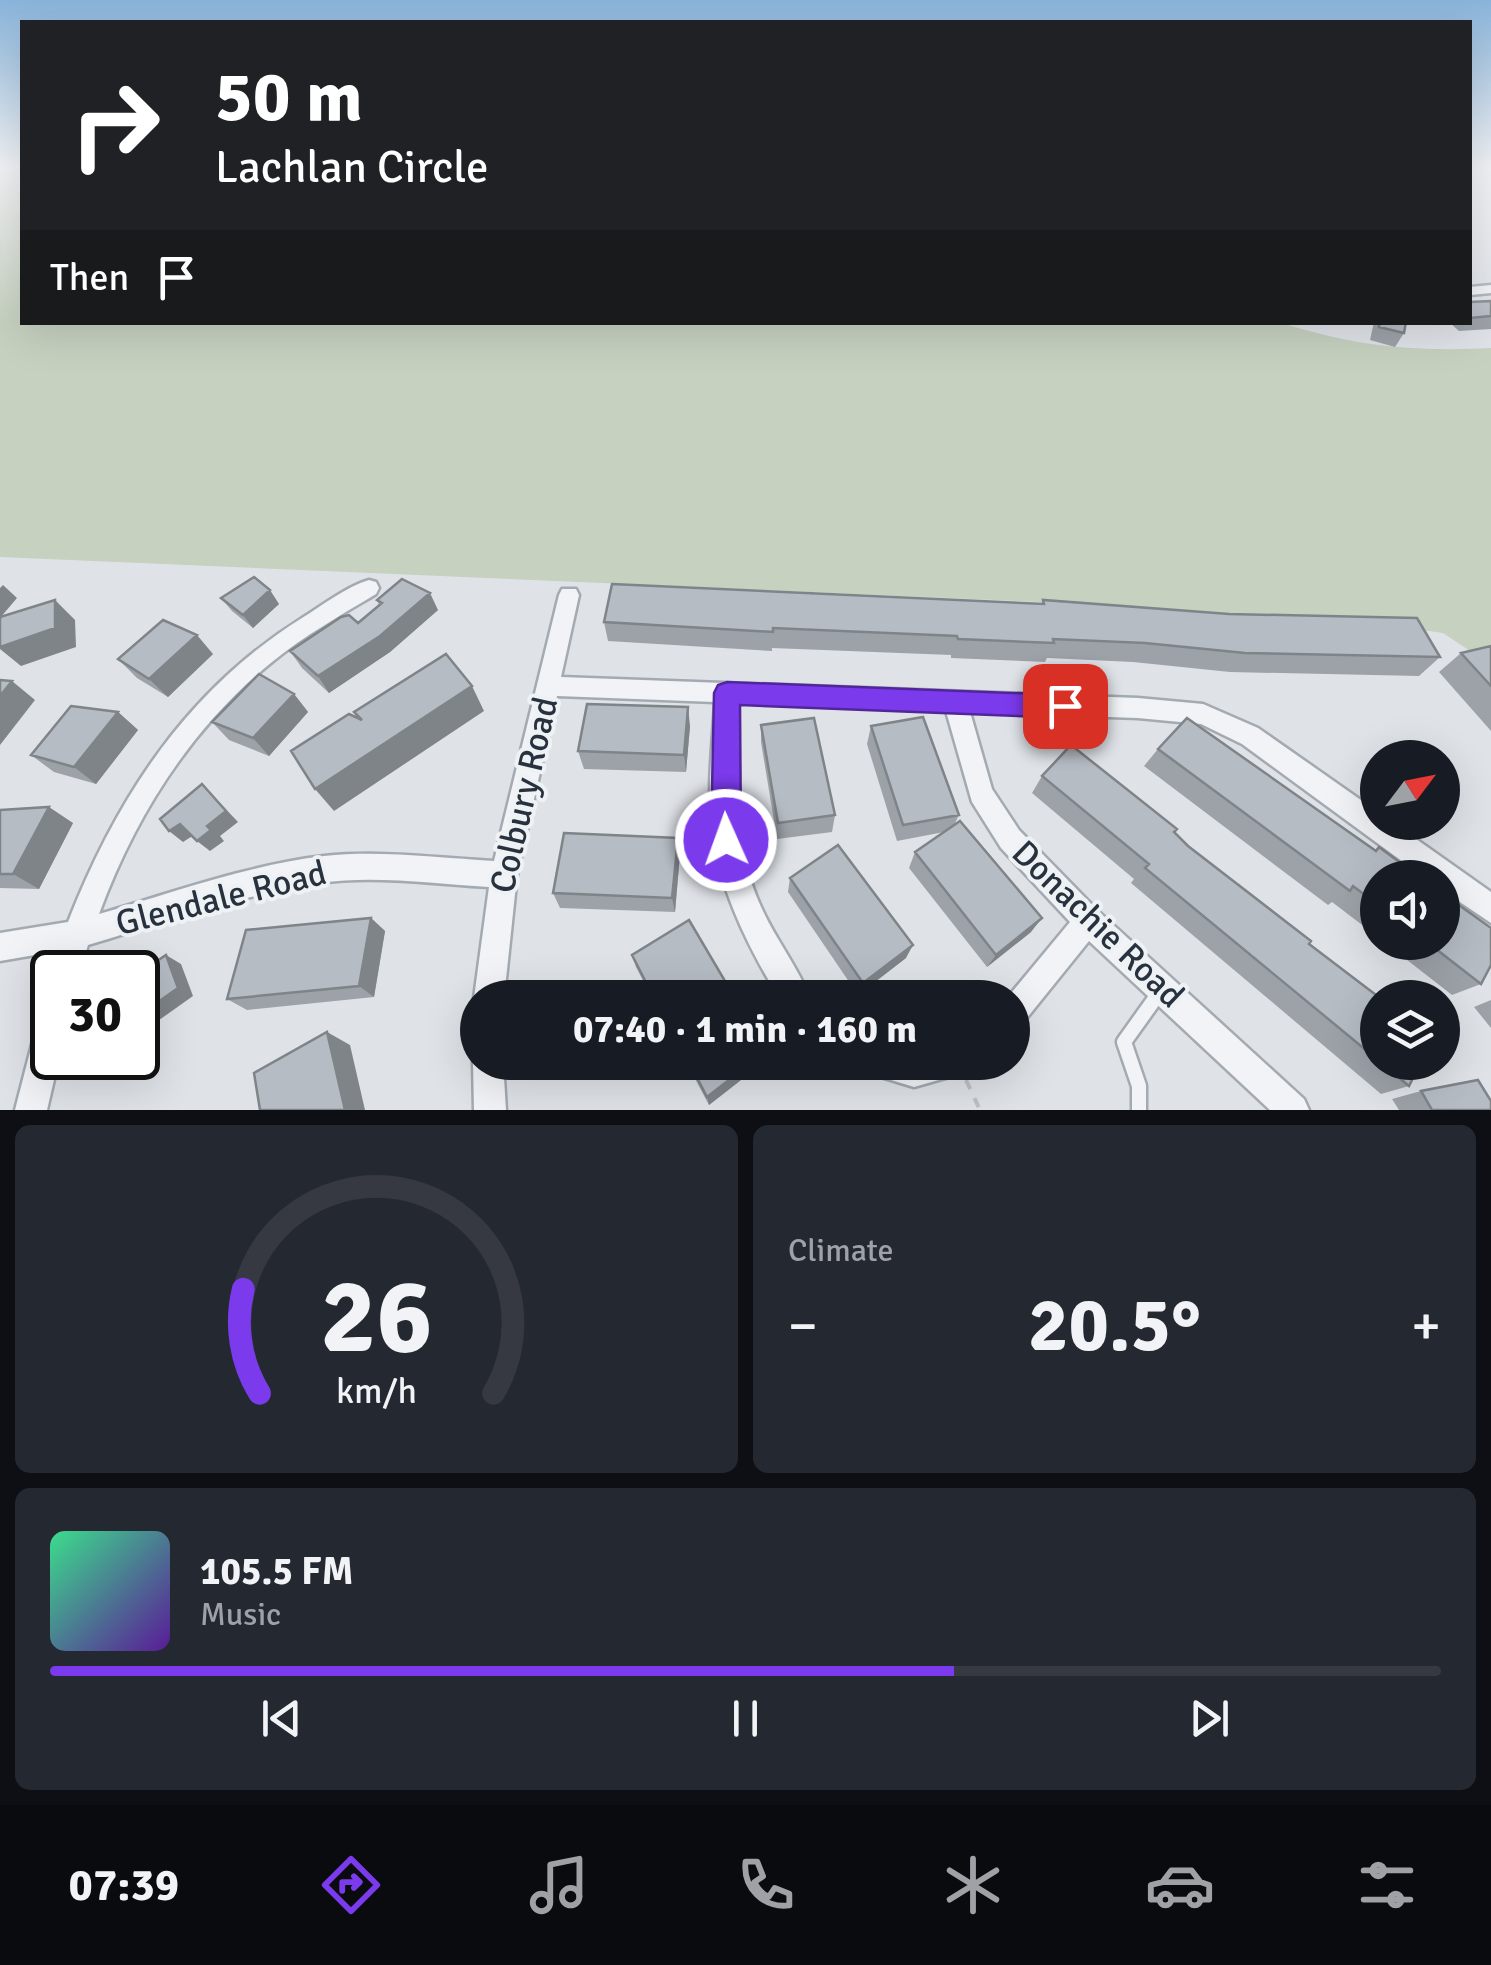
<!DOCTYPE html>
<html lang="en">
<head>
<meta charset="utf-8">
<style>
  :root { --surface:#171b24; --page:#242831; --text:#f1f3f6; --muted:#9ea1a6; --line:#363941; --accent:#7c3aed }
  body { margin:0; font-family:Signika,sans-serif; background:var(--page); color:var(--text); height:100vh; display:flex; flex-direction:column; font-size:38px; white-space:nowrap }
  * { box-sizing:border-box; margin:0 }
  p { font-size:32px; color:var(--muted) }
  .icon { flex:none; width:55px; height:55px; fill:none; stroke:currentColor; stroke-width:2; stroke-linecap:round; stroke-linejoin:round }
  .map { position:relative; height:1110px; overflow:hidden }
  .side { display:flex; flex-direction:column; gap:15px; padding:15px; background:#0d0f14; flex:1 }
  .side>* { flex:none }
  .guide { position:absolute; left:20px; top:20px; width:1452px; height:305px; border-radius:0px; box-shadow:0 10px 40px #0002; background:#202124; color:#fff; overflow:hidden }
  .needle { width:65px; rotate:58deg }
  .tools { position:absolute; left:1360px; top:740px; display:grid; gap:20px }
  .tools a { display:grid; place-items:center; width:100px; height:100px; border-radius:50%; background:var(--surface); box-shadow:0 10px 40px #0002; font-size:50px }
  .speed { position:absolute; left:30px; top:950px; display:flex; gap:20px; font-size:50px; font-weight:700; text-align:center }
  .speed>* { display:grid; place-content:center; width:130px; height:130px; border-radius:50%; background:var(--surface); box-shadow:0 10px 40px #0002; line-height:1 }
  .speed .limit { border:5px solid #111; border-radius:15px; background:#fff; color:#111 }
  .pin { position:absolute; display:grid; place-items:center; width:85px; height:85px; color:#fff; margin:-42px; border-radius:20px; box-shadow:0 5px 15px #0006 }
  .me { position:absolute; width:110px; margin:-55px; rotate:358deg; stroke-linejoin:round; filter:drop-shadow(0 0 8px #0008) }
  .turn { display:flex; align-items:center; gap:35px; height:210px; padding:0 30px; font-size:45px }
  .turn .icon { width:130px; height:130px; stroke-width:2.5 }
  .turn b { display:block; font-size:70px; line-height:85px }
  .then { display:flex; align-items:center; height:95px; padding:0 30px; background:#0003; gap:20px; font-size:38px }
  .big { font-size:75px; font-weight:800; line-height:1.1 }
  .side .tile { flex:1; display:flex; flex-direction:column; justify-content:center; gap:15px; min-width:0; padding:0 35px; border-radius:15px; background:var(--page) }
  .side .dial { align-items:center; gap:0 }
  .dial svg { height:260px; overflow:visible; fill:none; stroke:var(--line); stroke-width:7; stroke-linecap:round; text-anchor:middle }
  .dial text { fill:var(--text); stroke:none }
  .song { display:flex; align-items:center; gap:30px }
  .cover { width:120px; height:120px; border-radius:15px; background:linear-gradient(135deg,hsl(150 70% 55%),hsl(270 70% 35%)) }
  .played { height:10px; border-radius:5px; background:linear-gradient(90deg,var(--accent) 65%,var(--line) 65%) }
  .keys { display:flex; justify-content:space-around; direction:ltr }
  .heat { display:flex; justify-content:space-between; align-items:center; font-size:55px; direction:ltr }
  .side .tiles { flex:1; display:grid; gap:15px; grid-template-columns:1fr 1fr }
  .tile:last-child { grid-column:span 2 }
  .trip { position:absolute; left:460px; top:980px; width:570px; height:100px; border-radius:50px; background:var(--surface); box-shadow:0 10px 40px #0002; font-weight:800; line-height:100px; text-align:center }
  .menu { display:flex; height:160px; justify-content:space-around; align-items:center; background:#090b0e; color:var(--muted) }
  .menu .icon { width:70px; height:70px }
  .menu .on { color:var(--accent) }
  .menu b { font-size:45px; color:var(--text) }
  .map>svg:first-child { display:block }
  .green { fill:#c6d1c0 }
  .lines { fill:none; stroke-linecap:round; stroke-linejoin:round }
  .lane-casing { stroke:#a4aab2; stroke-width:19 }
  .street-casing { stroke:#a4aab2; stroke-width:5 }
  .path { stroke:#bdc1c6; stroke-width:4; stroke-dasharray:10 10; stroke-linecap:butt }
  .lane { stroke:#f1f3f6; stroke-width:14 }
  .street { fill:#f1f3f6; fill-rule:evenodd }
  .wall { fill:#9da2a9 }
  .shaded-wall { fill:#7f8489 }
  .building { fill:#b6bcc4; stroke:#7f8489; stroke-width:2.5 }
  .route { fill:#7c3aed; stroke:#51269a; stroke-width:2.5 }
  .labels { text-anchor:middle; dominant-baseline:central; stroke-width:8; stroke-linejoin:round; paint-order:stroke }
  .near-street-label { font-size:35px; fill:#28323e; stroke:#eef2f5 }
</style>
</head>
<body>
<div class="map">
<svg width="1491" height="1110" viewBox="0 0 1491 1110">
  <rect width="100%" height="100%" fill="#dfe3e8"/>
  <path class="green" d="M0 168H22V322H1278C1355 346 1411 352 1491 348V665L1443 633 1381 624 1063 603 0 557Z"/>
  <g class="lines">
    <defs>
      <path id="lane" d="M1139 1110V1086L1124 1042 1159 993"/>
      <path id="street" d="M1491 285V293L1470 295V287Z
        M369 580 376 582 379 588 376 594C341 615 304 636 272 662 191 728 135 816 99 914 168 894 252 864 324 856 380 850 438 858 494 861L559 595 562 589H576L579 595 561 677 1138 698 1203 704 1258 728 1378 812V822H1392L1491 892V923L1442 890V878H1425L1242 744 1201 724 1138 718 970 712 992 789 1019 830 1098 911 1304 1099 1309 1110H1270L1089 941 1022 1024 1012 1029V998H1007L1070 922 1001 848 972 802 946 711 738 703C735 774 731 843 762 909 776 940 798 967 810 998H779C746 943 716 883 711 818 708 779 713 741 715 702L557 696 517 875 504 998H478V1006L474 998 489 887C434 884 375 875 320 883 241 895 164 922 88 945L80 972 52 974 58 951 0 961V933L68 922C117 797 187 690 302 618 323 605 346 587 369 580Z
        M52 1010V1058H59L47 1110H15L37 1025 41 1014Z
        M477 1051 478 1062H503L506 1110H474L473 1062Z
        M864 1062H967L963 1073 914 1087 868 1073Z"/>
    </defs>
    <use href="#lane" class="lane-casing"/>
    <use href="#street" class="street-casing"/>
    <path class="path" d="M966 1080 980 1110"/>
    <use href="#lane" class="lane"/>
    <use href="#street" class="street"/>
  </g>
  <path class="wall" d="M1491 301V329L1459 331 1449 322H1470V302Z
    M1374 322H1406L1404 333 1395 347 1370 340Z
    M221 598 279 604 253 628 232 611Z
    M377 600 438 610 390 652 329 693 302 668 290 651 358 623 379 605Z
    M1043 600 1440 657 1419 676 1230 672 1133 662 1047 658 1045 662 951 658V655L772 648V651L608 641 604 622 1041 604Z
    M1491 646V731L1439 672 1461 653Z
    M213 654 168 697 137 678 118 659Z
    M294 694 308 712 269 756 229 740 212 722Z
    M118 712 138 730 96 784 54 772 31 755Z
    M761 725 835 815 832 832 777 839 761 742Z
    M690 726 686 772 584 769 578 751Z
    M871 726 959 815 954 825 1031 932 987 967 909 868 915 852 944 832 897 841 867 744Z
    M1158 749 1375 850 1379 847 1378 937 1332 902 1328 905 1144 766Z
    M1042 776 1174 832 1188 846 1378 998V1062H1421L1409 1086 1381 1094 1131 883 1134 879 1032 793Z
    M0 810 73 823 39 889 0 888Z
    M678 838 680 854 675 912 560 908 553 893Z
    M790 878 906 958 858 995 788 892Z
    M371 918 385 931 374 997 247 1010 227 999Z
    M1384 942H1442L1481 984 1452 995Z
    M632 955 735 998H652L636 967Z
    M1491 1000V1028L1474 1007Z
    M686 1062H764L709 1105Z
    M1421 1091 1491 1110H1399L1392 1099Z"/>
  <path class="shaded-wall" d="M3 585 17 598 0 618V588Z
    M270 590 279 604 253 628 243 615Z
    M430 593 438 610 390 652 329 693 318 676Z
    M55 600 75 620 76 647 21 666 0 649V647Z
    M197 635 213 654 168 697 149 679Z
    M12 681 35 700 0 745V696Z
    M472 686 484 711 334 811 315 789Z
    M294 694 308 712 269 756 253 738Z
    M688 707 690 726 686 772 684 755Z
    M118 712 138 730 96 784 74 767Z
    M202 784 238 822 220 836 224 841 210 851 197 841 207 826Z
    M49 807 73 823 39 889 13 874Z
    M180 824 194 835 183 842 169 831Z
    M678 838 680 854 675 912 672 898Z
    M371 918 385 931 374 997 359 986Z
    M1042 918 1031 932 987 967 996 955Z
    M913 945 906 958 858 995 863 983Z
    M166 955 181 964 193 996 138 1035V1016Z
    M327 1032 350 1045 365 1110H345Z
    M752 1062H764L709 1105 707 1097Z"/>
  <path class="building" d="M1491 301V316L1470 318V302Z
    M1380 322H1406L1404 333 1379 327Z
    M254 577 270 590 243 615 221 598Z
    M402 579 430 593 380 636 318 676 290 651 341 617 349 615 358 623 382 603 377 600Z
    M612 584 1044 604 1043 600 1229 614 1417 618 1440 657 1245 653 1145 643 1053 639 1054 643 958 639 957 636 773 628V632L604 622Z
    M55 600V628L0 647V617Z
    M163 620 197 635 149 679 118 659Z
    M1491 646V686L1461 653Z
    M446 654 472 686 315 789 291 751 349 714 362 720 354 712Z
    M259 674 294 694 253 738 212 722Z
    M0 680 12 681 0 696Z
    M587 704 688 707 684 755 578 751Z
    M71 706 118 712 74 767 31 755Z
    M923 717 959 815 903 825 871 726Z
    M814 718 835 815 778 823 761 725Z
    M1187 718 1376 851 1379 847 1421 878H1378V905L1353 886 1350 891 1158 749Z
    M1071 745 1177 829 1174 832 1188 846 1311 941 1309 944 1380 998H1378V1060L1145 868 1149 864 1042 776Z
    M202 784 226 811 207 826 211 830 197 841 180 824 169 831 160 819Z
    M49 807 13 874H0V810Z
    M960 821 1042 918 996 955 915 852Z
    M564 833 678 838 672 898 553 893Z
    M838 845 913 945 863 983 790 878Z
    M1442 893 1491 928V965L1481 984 1427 942H1442Z
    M371 918 359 986 227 999 246 930Z
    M689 920 735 998H654L632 955Z
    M166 955 178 988 138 1016V974Z
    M327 1032 345 1110H260L254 1073Z
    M689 1062H752L707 1097Z
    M1380 1062H1421L1409 1086Z
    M1478 1080 1491 1101V1110H1432L1421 1091Z"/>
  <linearGradient id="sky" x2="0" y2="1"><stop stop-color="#89b4da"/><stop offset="0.52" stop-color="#f1f2f5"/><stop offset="1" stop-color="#f1f2f5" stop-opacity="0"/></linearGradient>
  <rect width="1491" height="323" fill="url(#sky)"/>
  <path class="route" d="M727 682 1065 695 1074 698 1078 706 1074 714 1065 718 740 705 741 840 737 850 726 854 716 850 711 840 714 693 718 685Z"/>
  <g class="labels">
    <g class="near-street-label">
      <text transform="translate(524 795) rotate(-77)">Colbury Road</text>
      <text transform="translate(221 898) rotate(-14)">Glendale Road</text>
      <text transform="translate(1098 924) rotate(44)">Donachie Road</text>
    </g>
  </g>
</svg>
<div class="tools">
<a><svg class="needle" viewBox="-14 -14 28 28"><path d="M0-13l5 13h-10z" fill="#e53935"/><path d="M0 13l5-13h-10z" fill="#9ea1a6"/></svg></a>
<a><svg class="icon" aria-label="sound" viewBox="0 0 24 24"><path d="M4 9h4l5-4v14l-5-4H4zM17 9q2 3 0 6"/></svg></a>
<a><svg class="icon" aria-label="layers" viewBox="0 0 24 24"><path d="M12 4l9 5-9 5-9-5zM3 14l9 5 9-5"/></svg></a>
</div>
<div class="speed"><div class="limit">30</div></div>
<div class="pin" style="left:1065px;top:706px;background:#d93025"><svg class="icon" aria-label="arrive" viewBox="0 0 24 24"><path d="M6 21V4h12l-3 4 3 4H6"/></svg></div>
<svg class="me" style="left:726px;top:840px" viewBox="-20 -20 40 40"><circle r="17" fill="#7c3aed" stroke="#fff" stroke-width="3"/><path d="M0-11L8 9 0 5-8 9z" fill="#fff"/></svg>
<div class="trip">07:40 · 1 min · 160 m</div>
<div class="guide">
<div class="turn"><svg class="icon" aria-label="right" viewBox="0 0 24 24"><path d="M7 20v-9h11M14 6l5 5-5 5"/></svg><div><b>50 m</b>Lachlan Circle</div></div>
<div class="then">Then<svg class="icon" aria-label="arrive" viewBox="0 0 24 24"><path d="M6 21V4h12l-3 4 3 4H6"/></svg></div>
</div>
</div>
<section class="side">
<div class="tiles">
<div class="tile dial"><svg viewBox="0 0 100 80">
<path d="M14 69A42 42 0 1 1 86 69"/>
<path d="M14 69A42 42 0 0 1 9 37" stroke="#7c3aed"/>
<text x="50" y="56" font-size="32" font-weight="700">26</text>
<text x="50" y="72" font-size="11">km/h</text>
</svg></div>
<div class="tile"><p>Climate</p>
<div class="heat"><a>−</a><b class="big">20.5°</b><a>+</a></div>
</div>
<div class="tile">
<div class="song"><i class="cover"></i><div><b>105.5 FM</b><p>Music</p></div></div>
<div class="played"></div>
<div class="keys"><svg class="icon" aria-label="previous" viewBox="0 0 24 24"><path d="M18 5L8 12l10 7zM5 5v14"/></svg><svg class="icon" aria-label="pause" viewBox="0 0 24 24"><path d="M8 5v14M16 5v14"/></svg><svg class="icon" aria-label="next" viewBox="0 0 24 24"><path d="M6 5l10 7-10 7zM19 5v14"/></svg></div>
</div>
</div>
</section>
<nav class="menu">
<b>07:39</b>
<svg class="icon on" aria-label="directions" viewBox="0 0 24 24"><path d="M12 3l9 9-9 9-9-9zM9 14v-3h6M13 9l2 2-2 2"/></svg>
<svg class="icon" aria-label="music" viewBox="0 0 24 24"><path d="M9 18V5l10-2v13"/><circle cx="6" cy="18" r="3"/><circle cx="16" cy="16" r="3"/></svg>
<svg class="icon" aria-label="phone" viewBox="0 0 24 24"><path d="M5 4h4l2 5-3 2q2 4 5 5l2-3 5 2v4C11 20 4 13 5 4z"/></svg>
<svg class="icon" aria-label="climate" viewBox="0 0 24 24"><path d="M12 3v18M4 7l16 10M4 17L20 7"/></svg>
<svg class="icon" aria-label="car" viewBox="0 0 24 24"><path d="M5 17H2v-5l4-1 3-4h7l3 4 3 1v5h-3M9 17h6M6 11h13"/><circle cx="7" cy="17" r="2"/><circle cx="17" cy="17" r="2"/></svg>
<svg class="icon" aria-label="filters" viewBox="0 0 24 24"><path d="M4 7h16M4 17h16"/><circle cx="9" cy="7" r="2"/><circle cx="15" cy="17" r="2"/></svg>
</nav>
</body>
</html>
